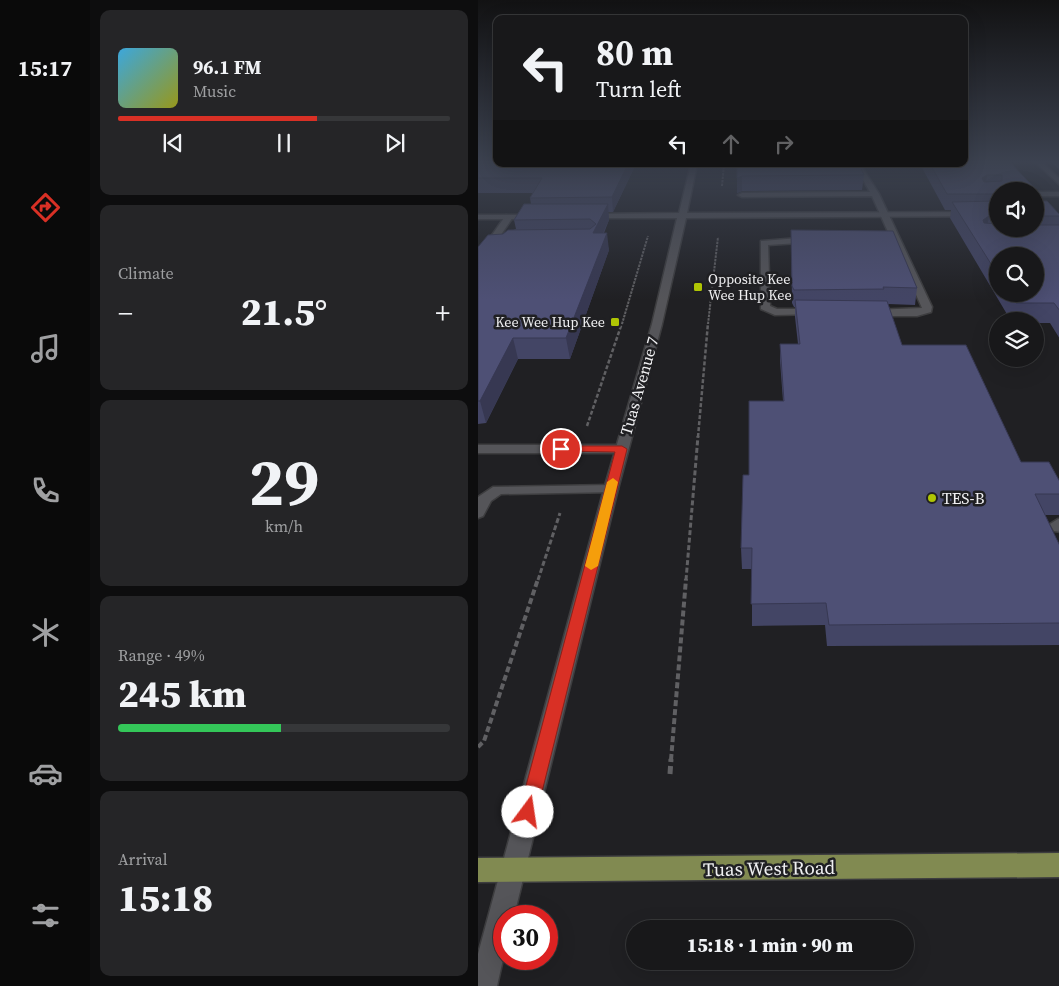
<!DOCTYPE html>
<html lang="en">
<head>
<meta charset="utf-8">
<style>
  :root { --surface:#18181a; --page:#252527; --text:#f1f3f6; --muted:#9fa0a2; --line:#363739; --accent:#d93025 }
  body { margin:0; font-family:"Source Serif 4",serif; background:var(--page); color:var(--text); height:100vh; display:flex; flex-direction:column; font-size:19px; white-space:nowrap }
  * { box-sizing:border-box; margin:0 }
  p { font-size:16px; color:var(--muted) }
  .icon { flex:none; width:28px; height:28px; fill:none; stroke:currentColor; stroke-width:2; stroke-linecap:round; stroke-linejoin:round }
  .map { position:relative; flex:1; overflow:hidden }
  .side { display:flex; flex-direction:column; gap:10px; padding:10px; background:#0d0d0e; width:388px }
  .side>* { flex:none }
  .banner { position:absolute; left:15px; top:15px; width:475px; height:152px; border-radius:10px; box-shadow:0 5px 20px #0002,0 0 0 1px var(--line); background:#18181a; color:var(--text); overflow:hidden }
  .tools { position:absolute; left:511px; top:182px; display:grid; gap:10px }
  .tools a { display:grid; place-items:center; width:55px; height:55px; border-radius:50%; background:var(--surface); box-shadow:0 5px 20px #0002,0 0 0 1px var(--line); font-size:25px }
  .speed { position:absolute; left:15px; top:905px; display:flex; gap:10px; font-size:25px; font-weight:700; text-align:center }
  .speed>* { display:grid; place-content:center; width:65px; height:65px; border-radius:50%; background:var(--surface); box-shadow:0 5px 20px #0002,0 0 0 1px var(--line); line-height:1 }
  .speed .limit { border:8px solid #d22; background:#fff; color:#111 }
  .pin { position:absolute; display:grid; place-items:center; width:42px; height:42px; color:#fff; margin:-21px; border:2px solid #fff; border-radius:50%; box-shadow:0 1px 5px #0007 }
  .me { position:absolute; width:55px; margin:-28px; rotate:14deg; stroke-linejoin:round; filter:drop-shadow(0 0 4px #0008) }
  .turn { display:flex; align-items:center; gap:18px; height:105px; padding:0 20px; font-size:22px }
  .turn .icon { width:65px; height:65px; stroke-width:2.5 }
  .turn b { display:block; font-size:35px; line-height:42px }
  .lanes { display:flex; align-items:center; height:48px; padding:0 20px; background:#0003; justify-content:center; gap:25px; direction:ltr }
  .lanes .off { opacity:.35 }
  .big { font-size:38px; font-weight:800; line-height:1.1 }
  .side .card { flex:1; display:flex; flex-direction:column; justify-content:center; gap:8px; min-width:0; padding:0 18px; border-radius:10px; background:var(--page) }
  .side .dial { align-items:center; gap:0 }
  .dial b { font-size:65px; line-height:1 }
  .song { display:flex; align-items:center; gap:15px }
  .cover { width:60px; height:60px; border-radius:8px; background:linear-gradient(135deg,hsl(200 70% 55%),hsl(60 70% 35%)) }
  .played { height:5px; border-radius:2px; background:linear-gradient(90deg,var(--accent) 60%,var(--line) 60%) }
  .keys { display:flex; justify-content:space-around; direction:ltr }
  .heat { display:flex; justify-content:space-between; align-items:center; font-size:28px; direction:ltr }
  .charge { height:8px; border-radius:4px; background:linear-gradient(90deg,#34c759 49%,var(--line) 0) }
  .trip { position:absolute; left:148px; top:920px; width:288px; height:50px; border-radius:25px; background:var(--surface); box-shadow:0 5px 20px #0002,0 0 0 1px var(--line); font-weight:800; line-height:50px; text-align:center }
  main { display:flex; flex:1; min-height:0 }
  .tabs { display:flex; flex-direction:column; width:90px; justify-content:space-around; align-items:center; background:#0a0a0a; color:var(--muted) }
  .tabs .icon { width:35px; height:35px }
  .tabs .current { color:var(--accent) }
  .tabs b { font-size:22px; color:var(--text) }
  .map>svg:first-child { display:block }
  .lines { fill:none; stroke-linecap:round; stroke-linejoin:round }
  .lane-casing { stroke:#3d3d3f; stroke-width:3 }
  .street-casing { stroke:#3d3d3f; stroke-width:3 }
  .primary-casing { stroke:#3d3d3f; stroke-width:3 }
  .path-far4 { stroke:#606063; stroke-width:2; stroke-dasharray:2.5 1; stroke-linecap:butt }
  .path-far3 { stroke:#606063; stroke-width:2.5; stroke-dasharray:4 2; stroke-linecap:butt }
  .path-far2 { stroke:#606063; stroke-width:3; stroke-dasharray:5 2.5; stroke-linecap:butt }
  .path-far1 { stroke:#606063; stroke-width:4; stroke-dasharray:6 3; stroke-linecap:butt }
  .path { stroke:#606063; stroke-width:5; stroke-dasharray:8 4; stroke-linecap:butt }
  .lane { fill:#555559; fill-rule:evenodd }
  .street { fill:#555559; fill-rule:evenodd }
  .primary { fill:#818a51; fill-rule:evenodd }
  .wall { fill:#434565; fill-rule:evenodd }
  .shaded-wall { fill:#373852 }
  .building { fill:#4e5075; stroke:#373852; fill-rule:evenodd }
  .route { fill:#d93025; stroke:#8d1f18 }
  .slow { fill:#f59e0b }
  .poi-dot { fill:#afc504; stroke:#202023; stroke-width:2 }
  .labels { text-anchor:middle; dominant-baseline:central; stroke-width:5; stroke-linejoin:round; paint-order:stroke }
  .far-poi-label { font-size:14px; fill:#f0f0f2; stroke:#202023; text-anchor:start }
  .street-label { font-size:16px; fill:#f0f0f2; stroke:#202023 }
  .poi-label { font-size:16px; fill:#f0f0f2; stroke:#202023; text-anchor:start }
  .near-street-label { font-size:19px; fill:#f0f0f2; stroke:#202023 }
</style>
</head>
<body>
<main>
<nav class="tabs">
<b>15:17</b>
<svg class="icon current" aria-label="directions" viewBox="0 0 24 24"><path d="M12 3l9 9-9 9-9-9zM9 14v-3h6M13 9l2 2-2 2"/></svg>
<svg class="icon" aria-label="music" viewBox="0 0 24 24"><path d="M9 18V5l10-2v13"/><circle cx="6" cy="18" r="3"/><circle cx="16" cy="16" r="3"/></svg>
<svg class="icon" aria-label="phone" viewBox="0 0 24 24"><path d="M5 4h4l2 5-3 2q2 4 5 5l2-3 5 2v4C11 20 4 13 5 4z"/></svg>
<svg class="icon" aria-label="climate" viewBox="0 0 24 24"><path d="M12 3v18M4 7l16 10M4 17L20 7"/></svg>
<svg class="icon" aria-label="car" viewBox="0 0 24 24"><path d="M5 17H2v-5l4-1 3-4h7l3 4 3 1v5h-3M9 17h6M6 11h13"/><circle cx="7" cy="17" r="2"/><circle cx="17" cy="17" r="2"/></svg>
<svg class="icon" aria-label="filters" viewBox="0 0 24 24"><path d="M4 7h16M4 17h16"/><circle cx="9" cy="7" r="2"/><circle cx="15" cy="17" r="2"/></svg>
</nav>
<section class="side">
<div class="card">
<div class="song"><i class="cover"></i><div><b>96.1 FM</b><p>Music</p></div></div>
<div class="played"></div>
<div class="keys"><svg class="icon" aria-label="previous" viewBox="0 0 24 24"><path d="M18 5L8 12l10 7zM5 5v14"/></svg><svg class="icon" aria-label="pause" viewBox="0 0 24 24"><path d="M8 5v14M16 5v14"/></svg><svg class="icon" aria-label="next" viewBox="0 0 24 24"><path d="M6 5l10 7-10 7zM19 5v14"/></svg></div>
</div>
<div class="card"><p>Climate</p>
<div class="heat"><a>−</a><b class="big">21.5°</b><a>+</a></div>
</div>
<div class="card dial"><b>29</b><p>km/h</p></div>
<div class="card"><p>Range · 49%</p><b class="big">245 km</b><div class="charge"></div></div>
<div class="card"><p>Arrival</p><b class="big">15:18</b></div>
</section>
<div class="map">
<svg width="582" height="986" viewBox="0 0 582 986">
  <rect width="100%" height="100%" fill="#202023"/>
  <g class="lines">
    <defs>
      <path id="lane" d="M557 162H564L582 179V185Z
        M376 164H382L401 194 454 307 453 312 439 316H394L389 313 394 310 444 308 394 196 264 197 260 195 264 193 392 192Z
        M558 192H582V196H558Z
        M28 215 35 217 3 264 0 265V255Z
        M333 237 336 238V242L290 245 292 306 299 309H336L340 310V314L297 315 283 309V241Z
        M0 445H143L150 449 143 453H0Z
        M133 485 138 486 140 489 138 492 23 494 13 501 5 516 0 518V497L15 487Z
        M580 519H582V532L576 531 572 524Z"/>
      <path id="street" d="M213 164H219L209 213 520 212V216L208 218 184 324 140 489 36 916H26V955L19 986H0V954L126 489 174 324 199 218H111L107 216 111 214 201 213Z
        M0 215H58L62 217 58 219H0Z"/>
      <path id="primary" d="M582 853V877L0 882V858Z"/>
    </defs>
    <use href="#lane" class="lane-casing"/>
    <use href="#street" class="street-casing"/>
    <use href="#primary" class="primary-casing"/>
    <path class="path-far4" d="M244 186 246 164
      M144 324 170 236
      M230 324 240 237"/>
    <path class="path-far3" d="M109 426 144 323
      M220 437 230 323"/>
    <path class="path-far2" d="M60 580 82 513
      M208 580 220 436"/>
    <path class="path-far1" d="M0 747 6 741 60 579
      M193 760 208 579"/>
    <path class="path" d="M192 774 193 759"/>
    <use href="#lane" class="lane"/>
    <use href="#street" class="street"/>
    <use href="#primary" class="primary"/>
  </g>
  <path class="wall" d="M0 162 158 164 135 212H130L131 220 126 233 131 250 92 359H40L8 423 0 424V247L25 234 38 229 36 220 53 204 52 198 55 193H0Z
    M486 162H532L562 194 561 201H569L582 215 581 225H582V339L572 323H558V321H533L472 218 473 210H467L442 164H486ZM520 191H558V229H520ZM520 256H558V294H520Z
    M573 162H582V170Z
    M259 164 386 175 384 190 264 191 259 193Z
    M313 230 439 288 437 305 410 304 424 345 543 462 582 482V515H567L582 546V645L349 646 347 625 274 626V569H264L263 548 271 475 305 401 302 361V344H320L317 317V307H316L314 303Z"/>
  <path class="shaded-wall" d="M150 164H158L135 212 134 197Z
    M509 175 507 190 504 178Z
    M264 176V191L259 193V178Z
    M130 204 131 220 117 250 115 233Z
    M511 216 508 233 505 220Z
    M129 233 131 250 92 359 88 338Z
    M35 338 40 359 8 423 2 401Z"/>
  <path class="building" d="M0 162H19V164H150L134 197 52 198 64 178H0Z
    M486 162H532L562 194 559 196 560 201H569L582 215V216H558V191H520V194H469L452 164H486ZM509 175H524V181L506 182 504 178Z
    M259 164H381L386 175 264 176 259 178Z
    M520 201V216H511L505 220 506 223 520 224V229H558V225H582V311L576 303H538L532 294H558V256H520V275L474 202Z
    M46 204H130L115 233H129L88 338H35L2 401H0V247L10 235 25 234 30 230 112 229 118 224 112 219 36 220Z
    M313 230 415 231 439 288 405 287 406 289 316 290 314 286Z
    M317 300 409 301 424 345H488L543 462H571L582 482V494H557L582 546V623L351 625 348 603 273 604 274 548H263L265 475H271V401H306L302 344H322Z"/>
  <linearGradient id="sky" x2="0" y2="1"><stop stop-color="#121213"/><stop offset="0.54" stop-color="#3c4250"/><stop offset="1" stop-color="#3c4250" stop-opacity="0"/></linearGradient>
  <rect width="582" height="300" fill="url(#sky)"/>
  <path class="route" d="M83 446H144L149 449 59 812 56 818 50 820 44 818 41 812 137 452 79 451V447Z"/>
  <path class="slow" d="M135 478 140 482 120 566 113 570 107 566 129 482Z"/>
  <g class="poi-dot">
    <rect x="215" y="282" width="10" height="10" rx="2.5"/>
    <rect x="132" y="317" width="10" height="10" rx="2.5"/>
    <circle cx="454" cy="498" r="5"/>
  </g>
  <g class="labels">
    <g class="far-poi-label">
      <text x="230" y="279">Opposite Kee<tspan x="230" dy="16">Wee Hup Kee</tspan></text>
      <text x="127" y="322" text-anchor="end">Kee Wee Hup Kee</text>
    </g>
    <g class="street-label">
      <text transform="translate(161 386) rotate(-74)">Tuas Avenue 7</text>
    </g>
    <g class="poi-label">
      <text x="464" y="498">TES-B</text>
    </g>
    <g class="near-street-label">
      <text transform="translate(291 868) rotate(-1)">Tuas West Road</text>
    </g>
  </g>
</svg>
<div class="tools">
<a><svg class="icon" aria-label="sound" viewBox="0 0 24 24"><path d="M4 9h4l5-4v14l-5-4H4zM17 9q2 3 0 6"/></svg></a>
<a><svg class="icon" aria-label="search" viewBox="0 0 24 24"><circle cx="10" cy="10" r="6"/><path d="M15 15l6 6"/></svg></a>
<a><svg class="icon" aria-label="layers" viewBox="0 0 24 24"><path d="M12 4l9 5-9 5-9-5zM3 14l9 5 9-5"/></svg></a>
</div>
<div class="speed"><div class="limit">30</div></div>
<div class="pin" style="left:83px;top:449px;background:#d93025"><svg class="icon" aria-label="arrive" viewBox="0 0 24 24"><path d="M6 21V4h12l-3 4 3 4H6"/></svg></div>
<svg class="me" style="left:50px;top:812px" viewBox="-20 -20 40 40"><circle r="19" fill="#fff"/><path d="M0-13L10 11 0 6-10 11z" fill="#d93025"/></svg>
<div class="trip">15:18 · 1 min · 90 m</div>
<div class="banner">
<div class="turn"><svg class="icon" aria-label="left" viewBox="0 0 24 24"><path d="M17 20v-9H6M10 6l-5 5 5 5"/></svg><div><b>80 m</b>Turn left</div></div>
<div class="lanes"><svg class="icon" aria-label="left" viewBox="0 0 24 24"><path d="M17 20v-9H6M10 6l-5 5 5 5"/></svg><svg class="icon off" aria-label="ahead" viewBox="0 0 24 24"><path d="M12 20V5M6 11l6-6 6 6"/></svg><svg class="icon off" aria-label="right" viewBox="0 0 24 24"><path d="M7 20v-9h11M14 6l5 5-5 5"/></svg></div>
</div>
</div>
</main>
</body>
</html>
